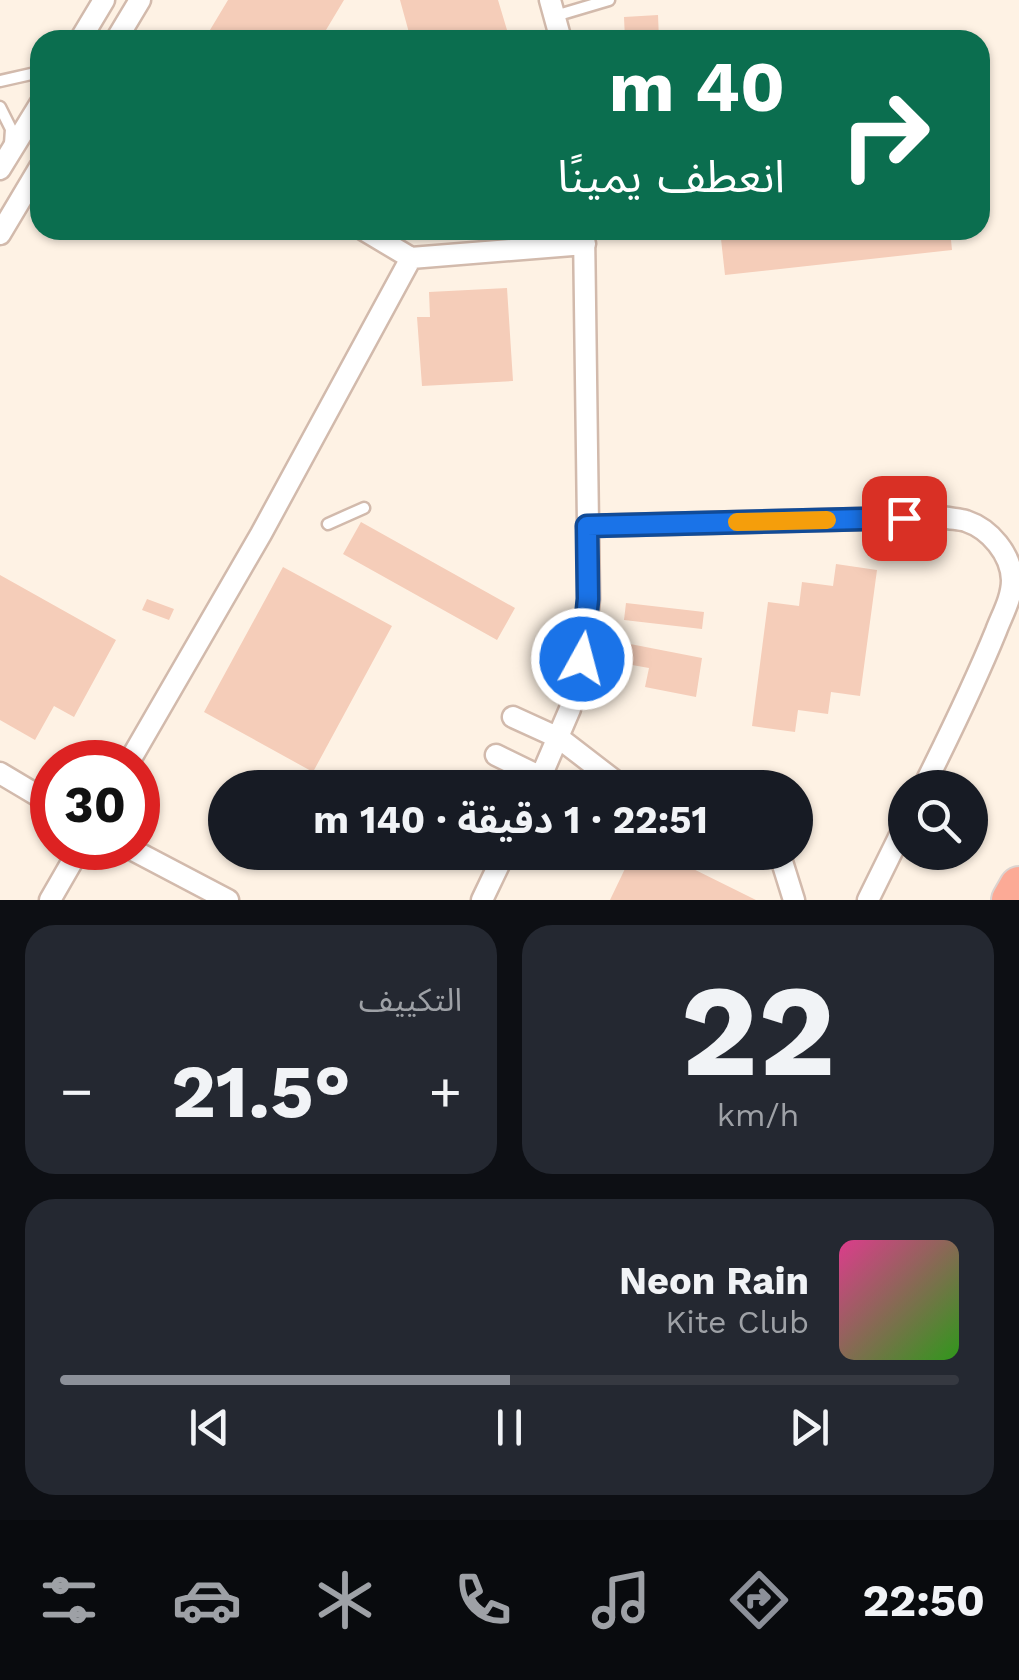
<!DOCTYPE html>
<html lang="ar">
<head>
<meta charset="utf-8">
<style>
  :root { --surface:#171b24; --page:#242831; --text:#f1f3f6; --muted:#9ea1a6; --line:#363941; --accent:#8c9099 }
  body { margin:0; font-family:"Work Sans","Noto Sans Arabic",sans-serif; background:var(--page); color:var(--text); direction:rtl; height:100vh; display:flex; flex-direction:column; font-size:38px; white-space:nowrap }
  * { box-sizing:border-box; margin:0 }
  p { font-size:32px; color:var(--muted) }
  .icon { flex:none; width:55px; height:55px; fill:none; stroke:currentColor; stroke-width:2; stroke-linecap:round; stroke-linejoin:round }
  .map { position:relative; height:900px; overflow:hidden; direction:ltr }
  .side { display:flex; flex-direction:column; gap:25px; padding:25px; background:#0d0f14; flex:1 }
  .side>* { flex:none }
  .hud { position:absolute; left:30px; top:30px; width:960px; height:210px; border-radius:30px; box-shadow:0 2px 8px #0004; direction:rtl; background:#0b6e4f; color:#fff; overflow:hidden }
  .tools { position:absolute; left:888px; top:770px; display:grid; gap:20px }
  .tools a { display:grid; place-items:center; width:100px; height:100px; border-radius:50%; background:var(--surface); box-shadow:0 2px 8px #0004; font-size:50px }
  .speed { position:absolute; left:30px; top:740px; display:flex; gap:20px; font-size:50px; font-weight:700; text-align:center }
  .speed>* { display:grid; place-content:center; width:130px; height:130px; border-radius:50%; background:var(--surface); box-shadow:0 2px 8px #0004; line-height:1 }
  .speed .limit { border:15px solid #d22; background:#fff; color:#111 }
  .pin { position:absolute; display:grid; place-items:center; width:85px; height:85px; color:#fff; margin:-42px; border-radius:20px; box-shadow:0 5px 15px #0006 }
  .me { position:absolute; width:110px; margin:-55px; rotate:7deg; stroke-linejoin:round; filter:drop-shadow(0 0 8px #0008) }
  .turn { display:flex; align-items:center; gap:35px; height:210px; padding:0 40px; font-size:45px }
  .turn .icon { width:130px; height:130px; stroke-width:2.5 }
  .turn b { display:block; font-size:70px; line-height:85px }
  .big { font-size:75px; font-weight:700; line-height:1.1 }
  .side .card { flex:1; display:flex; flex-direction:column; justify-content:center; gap:15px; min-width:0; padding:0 35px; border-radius:30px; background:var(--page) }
  .side .dial { align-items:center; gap:0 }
  .dial b { font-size:130px; line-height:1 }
  .song { display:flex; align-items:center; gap:30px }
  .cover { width:120px; height:120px; border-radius:15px; background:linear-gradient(135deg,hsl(330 70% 55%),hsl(110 70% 35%)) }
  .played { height:10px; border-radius:5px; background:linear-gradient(90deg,var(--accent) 50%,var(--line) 50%) }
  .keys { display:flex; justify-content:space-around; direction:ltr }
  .heat { display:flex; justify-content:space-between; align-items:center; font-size:55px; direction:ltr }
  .side .tiles { flex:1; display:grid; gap:25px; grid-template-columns:1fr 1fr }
  .card:last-child { grid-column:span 2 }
  .trip { position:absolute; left:208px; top:770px; width:605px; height:100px; border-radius:50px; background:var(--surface); box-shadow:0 2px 8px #0004; font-weight:700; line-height:100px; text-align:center; direction:rtl }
  .dock { display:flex; height:160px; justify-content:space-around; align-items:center; background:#090b0e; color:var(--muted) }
  .dock .icon { width:70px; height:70px }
  .dock .active { color:var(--accent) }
  .dock b { font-size:45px; color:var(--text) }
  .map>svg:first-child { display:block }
  .building { fill:#f5cdb9 }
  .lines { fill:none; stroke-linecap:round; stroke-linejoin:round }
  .lane-casing { stroke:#d2baac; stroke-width:15 }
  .street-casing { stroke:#d2baac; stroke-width:25 }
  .highway-casing { stroke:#dcd3cf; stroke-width:42 }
  .lane { stroke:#fff; stroke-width:10 }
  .street { stroke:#fff; stroke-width:20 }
  .highway { stroke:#fcaa96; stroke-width:38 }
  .route-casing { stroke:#114b97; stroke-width:25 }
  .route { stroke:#1a73e8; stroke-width:18 }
  .slow { stroke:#f59e0b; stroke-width:18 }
</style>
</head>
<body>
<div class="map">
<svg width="1019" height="900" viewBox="0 0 1019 900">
  <rect width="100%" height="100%" fill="#fef2e4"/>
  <path class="building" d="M228 0H344L320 40H204Z
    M400 0H498L510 40H411Z
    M658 15 659 40H625L624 17Z
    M720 230H950L952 250 725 275Z
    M507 288 513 381 422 386 417 317H430L429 292Z
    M361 522 515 608 497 640 343 554Z
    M836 564 877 570 860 696 831 692 828 714 798 710 795 732 752 726 768 602 799 606 802 582 833 586Z
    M283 567 392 626 313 772 204 712Z
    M0 575 116 640 74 717 54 706 35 740 0 720Z
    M147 599 174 609 169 620 142 610Z
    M626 603 704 612 702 629 624 620Z
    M543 633 557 641 545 663 531 655Z
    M625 643 702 658 696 697 645 687 649 668 621 663Z
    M585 771 601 777 597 788 581 782Z
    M633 852H659L756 900H610Z"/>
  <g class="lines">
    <defs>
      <path id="lane" d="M555 16 609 0
        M0 81 40 72
        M0 107 11 129 10 144
        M328 524 364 508"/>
      <path id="street" d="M550 0 561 40
        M80 40 104 0
        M116 40 140 0
        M0 169 40 104
        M364 230 411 258 585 244
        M0 234 40 167
        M587 526 943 517C951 519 959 519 966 521 990 529 1011 554 1012 580 1012 598 1002 615 996 631 974 685 949 736 923 788
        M513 717 559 738 624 788
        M496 755 541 777
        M129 762 261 534 411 258
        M0 773 52 804
        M536 788 570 709 585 639 589 599 584 230
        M129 848 228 900
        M779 852 794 900
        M50 900 80 848
        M482 900 505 852
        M868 900 905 825"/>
      <path id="highway" d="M1011 900 1019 886"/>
    </defs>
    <use href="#lane" class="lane-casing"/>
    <use href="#street" class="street-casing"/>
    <use href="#highway" class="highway-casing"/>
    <use href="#lane" class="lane"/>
    <use href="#street" class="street"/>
    <use href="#highway" class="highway"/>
  </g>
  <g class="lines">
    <defs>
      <path id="route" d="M582 659 588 599 587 526 904 518"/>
    </defs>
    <use href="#route" class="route-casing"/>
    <use href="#route" class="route"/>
    <path class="slow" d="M737 522 827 520"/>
  </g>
</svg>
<div class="tools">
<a><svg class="icon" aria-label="search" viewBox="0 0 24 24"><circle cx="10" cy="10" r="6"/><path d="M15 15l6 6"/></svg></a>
</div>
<div class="speed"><div class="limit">30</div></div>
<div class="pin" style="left:904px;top:518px;background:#d93025"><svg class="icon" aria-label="arrive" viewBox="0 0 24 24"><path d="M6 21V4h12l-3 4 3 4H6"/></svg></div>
<svg class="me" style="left:582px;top:659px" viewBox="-20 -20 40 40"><circle r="17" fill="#1a73e8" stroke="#fff" stroke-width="3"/><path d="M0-11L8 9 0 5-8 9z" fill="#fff"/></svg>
<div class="trip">22:51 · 1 دقيقة · 140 m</div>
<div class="hud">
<div class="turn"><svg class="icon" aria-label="right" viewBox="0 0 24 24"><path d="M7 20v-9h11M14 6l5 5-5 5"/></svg><div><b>40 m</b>انعطف يمينًا</div></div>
</div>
</div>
<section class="side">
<div class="tiles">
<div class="card dial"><b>22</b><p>km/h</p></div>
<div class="card"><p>التكييف</p>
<div class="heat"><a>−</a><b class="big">21.5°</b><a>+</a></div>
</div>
<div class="card">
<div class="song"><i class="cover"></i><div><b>Neon Rain</b><p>Kite Club</p></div></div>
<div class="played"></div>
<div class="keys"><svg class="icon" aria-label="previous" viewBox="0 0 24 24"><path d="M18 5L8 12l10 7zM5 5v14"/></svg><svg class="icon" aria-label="pause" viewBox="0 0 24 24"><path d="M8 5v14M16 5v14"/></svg><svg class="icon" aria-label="next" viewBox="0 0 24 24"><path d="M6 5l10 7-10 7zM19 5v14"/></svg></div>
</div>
</div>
</section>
<nav class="dock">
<b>22:50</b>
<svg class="icon active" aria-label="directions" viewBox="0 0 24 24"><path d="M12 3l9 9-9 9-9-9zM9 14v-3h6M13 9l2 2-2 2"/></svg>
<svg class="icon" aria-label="music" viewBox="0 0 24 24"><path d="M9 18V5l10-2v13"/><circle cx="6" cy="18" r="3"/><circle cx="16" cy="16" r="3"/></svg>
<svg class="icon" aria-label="phone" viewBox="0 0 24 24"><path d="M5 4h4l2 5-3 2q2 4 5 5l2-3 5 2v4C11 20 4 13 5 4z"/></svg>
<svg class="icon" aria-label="climate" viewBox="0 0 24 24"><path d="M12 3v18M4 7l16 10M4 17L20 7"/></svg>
<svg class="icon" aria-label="car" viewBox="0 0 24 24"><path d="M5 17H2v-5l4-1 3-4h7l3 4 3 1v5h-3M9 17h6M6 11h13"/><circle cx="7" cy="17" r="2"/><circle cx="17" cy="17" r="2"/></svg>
<svg class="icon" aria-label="filters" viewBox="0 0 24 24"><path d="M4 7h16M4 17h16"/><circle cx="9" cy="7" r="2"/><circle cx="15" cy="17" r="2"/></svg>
</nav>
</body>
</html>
